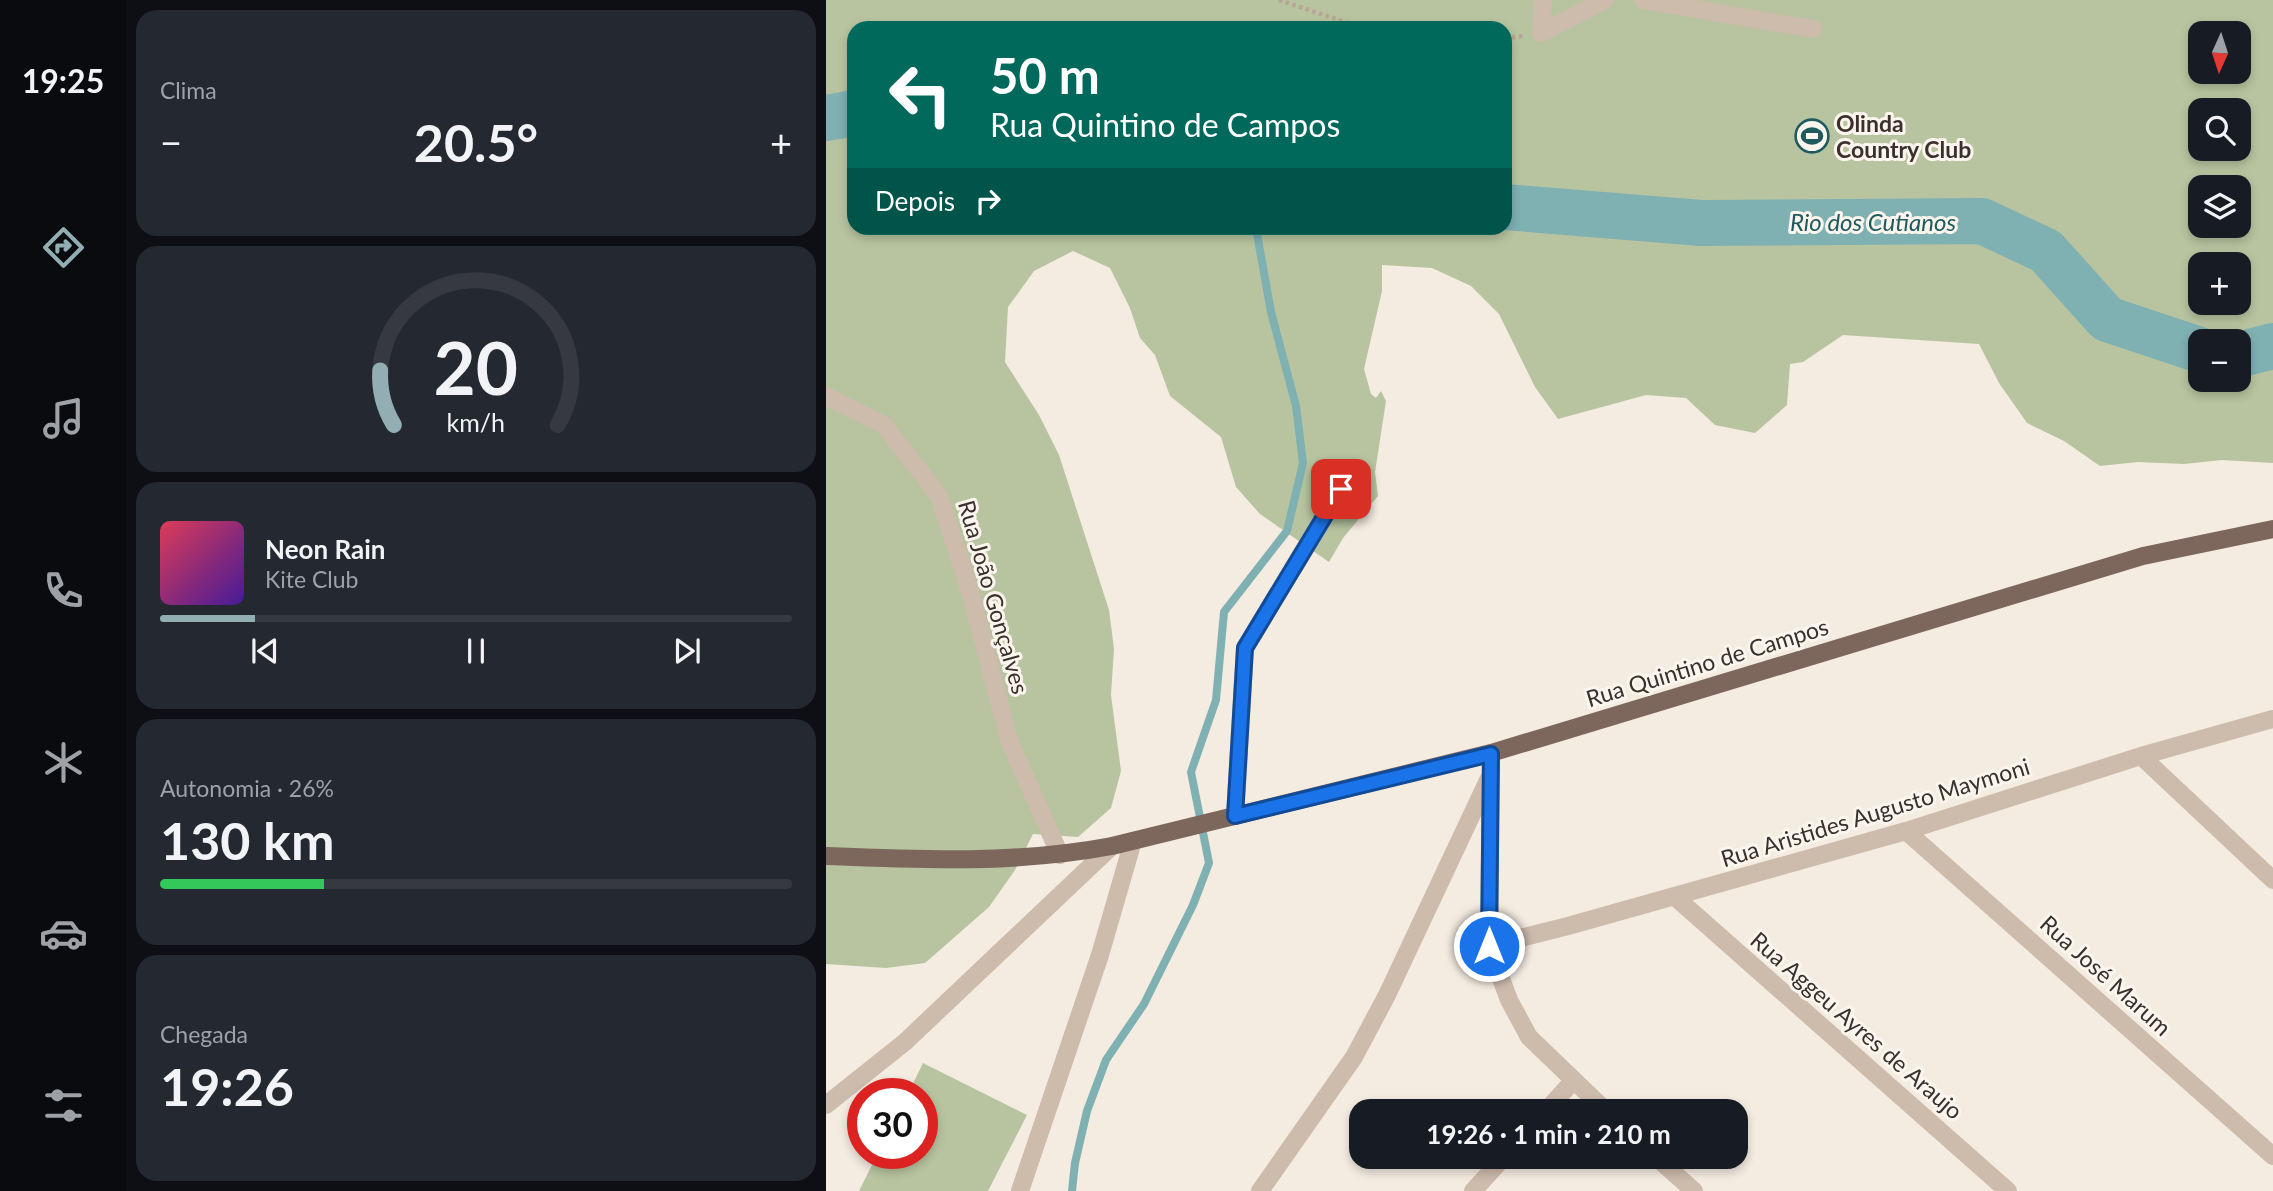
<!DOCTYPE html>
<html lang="pt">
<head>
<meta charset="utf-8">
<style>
  :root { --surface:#171b24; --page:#242831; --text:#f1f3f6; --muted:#9ea1a6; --line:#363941; --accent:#92aeb2 }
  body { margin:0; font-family:Lato,sans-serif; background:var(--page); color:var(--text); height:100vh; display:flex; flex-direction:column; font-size:26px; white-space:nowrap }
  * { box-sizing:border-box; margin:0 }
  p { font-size:23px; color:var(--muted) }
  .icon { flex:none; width:38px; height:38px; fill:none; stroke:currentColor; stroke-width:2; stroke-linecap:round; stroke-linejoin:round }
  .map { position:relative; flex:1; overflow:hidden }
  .sheet { display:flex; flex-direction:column; gap:10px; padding:10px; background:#0d0f14; width:700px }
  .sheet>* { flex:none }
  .banner { position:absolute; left:21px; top:21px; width:665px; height:214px; border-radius:21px; box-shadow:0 4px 10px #0003; background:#00695c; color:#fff; overflow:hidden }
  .needle { width:46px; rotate:183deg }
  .tools { position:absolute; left:1362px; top:21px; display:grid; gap:14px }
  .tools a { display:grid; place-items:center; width:63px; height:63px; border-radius:14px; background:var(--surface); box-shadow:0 4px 10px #0003; font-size:35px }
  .speed { position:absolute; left:21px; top:1078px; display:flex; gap:14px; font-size:35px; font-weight:700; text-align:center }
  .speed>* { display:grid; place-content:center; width:91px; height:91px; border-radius:50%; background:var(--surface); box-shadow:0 4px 10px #0003; line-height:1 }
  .speed .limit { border:10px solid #d22; background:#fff; color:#111 }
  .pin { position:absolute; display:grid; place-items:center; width:60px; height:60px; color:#fff; margin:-30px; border-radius:14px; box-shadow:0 4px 10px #0006 }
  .me { position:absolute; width:77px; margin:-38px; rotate:0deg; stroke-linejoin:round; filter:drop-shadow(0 0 5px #0008) }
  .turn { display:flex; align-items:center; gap:24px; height:147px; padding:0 28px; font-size:32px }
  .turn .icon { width:91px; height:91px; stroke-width:2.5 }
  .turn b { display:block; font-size:49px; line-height:60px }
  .then { display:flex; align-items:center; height:66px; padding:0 28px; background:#0003; gap:14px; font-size:26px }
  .big { font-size:52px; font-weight:700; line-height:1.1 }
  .sheet .tile { flex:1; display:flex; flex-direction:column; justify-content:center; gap:10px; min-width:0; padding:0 24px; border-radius:21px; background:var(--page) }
  .sheet .dial { align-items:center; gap:0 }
  .dial svg { height:182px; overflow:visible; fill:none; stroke:var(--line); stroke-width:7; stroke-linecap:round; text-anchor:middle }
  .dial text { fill:var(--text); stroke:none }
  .song { display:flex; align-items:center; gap:21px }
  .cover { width:84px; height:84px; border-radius:10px; background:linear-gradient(135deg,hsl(350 70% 55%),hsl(260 70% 35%)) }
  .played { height:7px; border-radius:4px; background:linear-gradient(90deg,var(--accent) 15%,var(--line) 15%) }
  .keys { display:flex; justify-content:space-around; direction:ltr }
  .heat { display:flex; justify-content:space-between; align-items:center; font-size:38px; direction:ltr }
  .charge { height:10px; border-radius:5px; background:linear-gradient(90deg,#34c759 26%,var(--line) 0) }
  .trip { position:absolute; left:523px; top:1099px; width:399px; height:70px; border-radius:21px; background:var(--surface); box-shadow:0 4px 10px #0003; font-weight:700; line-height:70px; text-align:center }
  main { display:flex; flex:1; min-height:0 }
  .tabs { display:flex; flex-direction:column; width:126px; justify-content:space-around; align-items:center; background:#090b0e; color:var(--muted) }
  .tabs .icon { width:49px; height:49px }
  .tabs .current { color:var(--accent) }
  .tabs b { font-size:32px; color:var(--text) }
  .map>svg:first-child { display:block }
  .green { fill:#b8c4a0; fill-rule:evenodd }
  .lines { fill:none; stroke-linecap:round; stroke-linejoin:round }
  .stream { stroke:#7fb0b2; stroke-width:8 }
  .river { stroke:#7fb0b2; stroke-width:46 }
  .path { stroke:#b9a596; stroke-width:4.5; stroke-dasharray:3.5 3.5; stroke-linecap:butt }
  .minor { stroke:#cdbbac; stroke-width:18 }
  .major { stroke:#7d675c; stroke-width:18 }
  .route-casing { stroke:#114b97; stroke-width:18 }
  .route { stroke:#1a73e8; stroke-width:12 }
  .labels { text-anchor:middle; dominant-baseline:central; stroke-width:6; stroke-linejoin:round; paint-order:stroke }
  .poi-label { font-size:23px; font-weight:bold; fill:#3b302b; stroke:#fbf5ee; text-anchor:start }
  .street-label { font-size:23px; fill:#3b302b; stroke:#fbf5ee }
  .water-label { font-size:24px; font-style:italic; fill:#1f5a5e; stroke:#fbf5ee }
</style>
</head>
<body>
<main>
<nav class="tabs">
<b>19:25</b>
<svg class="icon current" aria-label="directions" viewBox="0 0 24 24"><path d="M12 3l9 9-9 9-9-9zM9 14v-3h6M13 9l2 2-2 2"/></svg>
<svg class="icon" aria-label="music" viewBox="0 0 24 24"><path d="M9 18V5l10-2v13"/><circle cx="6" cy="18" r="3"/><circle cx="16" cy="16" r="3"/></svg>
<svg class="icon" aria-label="phone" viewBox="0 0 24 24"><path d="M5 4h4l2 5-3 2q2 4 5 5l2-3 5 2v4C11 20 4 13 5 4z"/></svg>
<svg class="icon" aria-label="climate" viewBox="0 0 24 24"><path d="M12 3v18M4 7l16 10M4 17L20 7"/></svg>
<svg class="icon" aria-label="car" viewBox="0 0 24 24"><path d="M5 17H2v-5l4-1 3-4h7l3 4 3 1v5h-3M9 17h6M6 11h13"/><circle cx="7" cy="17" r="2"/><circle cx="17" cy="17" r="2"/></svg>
<svg class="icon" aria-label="filters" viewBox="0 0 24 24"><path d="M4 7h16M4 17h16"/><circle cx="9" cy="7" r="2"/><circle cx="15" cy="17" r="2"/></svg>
</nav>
<section class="sheet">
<div class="tile"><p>Clima</p>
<div class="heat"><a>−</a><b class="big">20.5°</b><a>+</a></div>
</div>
<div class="tile dial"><svg viewBox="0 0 100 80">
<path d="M14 69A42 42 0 1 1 86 69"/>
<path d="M14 69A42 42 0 0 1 8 45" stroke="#92aeb2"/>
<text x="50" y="56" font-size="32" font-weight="700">20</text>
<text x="50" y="72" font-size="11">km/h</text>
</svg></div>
<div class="tile">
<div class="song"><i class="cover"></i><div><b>Neon Rain</b><p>Kite Club</p></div></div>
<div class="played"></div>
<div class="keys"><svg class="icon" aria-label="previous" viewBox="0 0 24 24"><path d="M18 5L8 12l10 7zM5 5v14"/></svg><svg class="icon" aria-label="pause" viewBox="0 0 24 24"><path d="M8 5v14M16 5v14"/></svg><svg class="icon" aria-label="next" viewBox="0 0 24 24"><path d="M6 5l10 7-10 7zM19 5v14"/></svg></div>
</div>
<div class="tile"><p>Autonomia · 26%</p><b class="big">130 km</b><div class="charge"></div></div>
<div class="tile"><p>Chegada</p><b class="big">19:26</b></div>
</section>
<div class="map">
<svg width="1447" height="1191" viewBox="0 0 1447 1191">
  <rect width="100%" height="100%" fill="#f4ebe1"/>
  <path class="green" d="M0 0H1447V463L1396 460 1358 464 1312 462 1274 466 1238 441 1201 423 1173 383 1153 344 1017 335 977 362 964 364 961 405 929 433 889 425 860 398 820 395 732 419 709 387 673 314 645 286 606 268 556 265V291L538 369 545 394 550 398 555 391 560 401 549 472 552 496 517 538 503 562 434 514 410 487 395 437 344 396 329 355 314 338 304 308 284 268 247 251 208 271 182 307 179 362 213 415 233 455 283 610 288 649 285 695 295 771 285 808 252 837 207 834 189 870 163 907 99 963 60 968 0 964ZM28 28H679V228H28ZM1374 33H1412V72H1374ZM1374 110H1412V149H1374ZM1374 187H1412V226H1374ZM1374 264H1412V303H1374ZM1374 341H1412V380H1374Z
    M97 1063 201 1115 162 1191H33L52 1153H96V1094H82Z"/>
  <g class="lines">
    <path class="stream" d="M246 1191 249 1163 261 1111 280 1060 318 1004 367 905 383 863 365 772 390 700 398 612 461 531 477 463 470 406 445 312 430 228"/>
    <path class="river" d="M0 118 28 113
      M679 207 875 223 1156 221 1220 251 1281 319 1374 350
      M1412 355 1447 346"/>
    <path class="path" d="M453 0 537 28
      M679 38 697 36"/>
    <path class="minor" d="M817 0 987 29
      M715 33 779 0
      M715 33 717 0
      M0 396 58 425 113 496 144 592 184 743 234 855
      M665 753 663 946 683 1000 703 1037 780 1111
      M1315 756 1447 880
      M409 816 419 648 515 489
      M1080 831 1447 1156
      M848 896 1182 1191
      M663 946 742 926 1080 831 1315 756 1447 719
      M0 1105 79 1042 286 846
      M720 1111 747 1081
      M830 1157 868 1191
      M194 1191 274 955 307 841
      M434 1191 528 1057 561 995 664 776
      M647 1191 678 1157"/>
    <path class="major" d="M0 856C97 860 190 864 286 846L665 753 1317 556 1447 529"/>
  </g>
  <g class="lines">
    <defs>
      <path id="route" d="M515 489 419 648 409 816 665 754 663 946"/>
    </defs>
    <use href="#route" class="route-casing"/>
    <use href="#route" class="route"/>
  </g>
  <defs>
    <symbol id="stadium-ring" viewBox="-11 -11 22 22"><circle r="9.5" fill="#fbf5ee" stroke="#1f5a5e" stroke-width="1.5"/><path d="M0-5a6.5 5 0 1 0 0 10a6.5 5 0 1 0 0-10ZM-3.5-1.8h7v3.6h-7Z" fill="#1f5a5e"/></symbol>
  </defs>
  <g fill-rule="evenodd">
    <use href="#stadium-ring" x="967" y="117" width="38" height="38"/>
  </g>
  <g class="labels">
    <g class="poi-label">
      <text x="1010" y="123">Olinda<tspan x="1010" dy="26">Country Club</tspan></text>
    </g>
    <g class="street-label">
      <text transform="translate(168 597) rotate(74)">Rua João Gonçalves</text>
      <text transform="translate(881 662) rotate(-17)">Rua Quintino de Campos</text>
      <text transform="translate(1049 812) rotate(-17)">Rua Aristides Augusto Maymoni</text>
      <text transform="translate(1280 975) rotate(42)">Rua José Marum</text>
      <text transform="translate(1031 1025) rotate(41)">Rua Aggeu Ayres de Araujo</text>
    </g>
    <g class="water-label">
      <text x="1047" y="221">Rio dos Cutianos</text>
    </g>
  </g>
</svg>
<div class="tools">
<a><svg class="needle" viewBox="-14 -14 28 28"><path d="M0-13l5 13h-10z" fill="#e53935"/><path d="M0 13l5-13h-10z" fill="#9ea1a6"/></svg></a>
<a><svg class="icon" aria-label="search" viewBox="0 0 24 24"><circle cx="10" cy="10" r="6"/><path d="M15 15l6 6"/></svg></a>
<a><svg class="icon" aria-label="layers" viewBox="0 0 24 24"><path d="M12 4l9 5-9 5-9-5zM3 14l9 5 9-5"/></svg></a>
<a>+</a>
<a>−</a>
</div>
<div class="speed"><div class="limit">30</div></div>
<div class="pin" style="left:515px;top:489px;background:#d93025"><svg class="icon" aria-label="arrive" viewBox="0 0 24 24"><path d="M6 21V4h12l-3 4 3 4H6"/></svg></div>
<svg class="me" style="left:663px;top:946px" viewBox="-20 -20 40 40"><circle r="17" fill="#1a73e8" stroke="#fff" stroke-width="3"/><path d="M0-11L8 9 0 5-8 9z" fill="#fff"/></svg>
<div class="trip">19:26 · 1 min · 210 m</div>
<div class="banner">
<div class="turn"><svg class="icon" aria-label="left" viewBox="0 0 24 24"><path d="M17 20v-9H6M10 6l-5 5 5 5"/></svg><div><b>50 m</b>Rua Quintino de Campos</div></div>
<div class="then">Depois<svg class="icon" aria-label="right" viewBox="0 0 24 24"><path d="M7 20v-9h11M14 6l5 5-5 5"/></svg></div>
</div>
</div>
</main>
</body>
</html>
